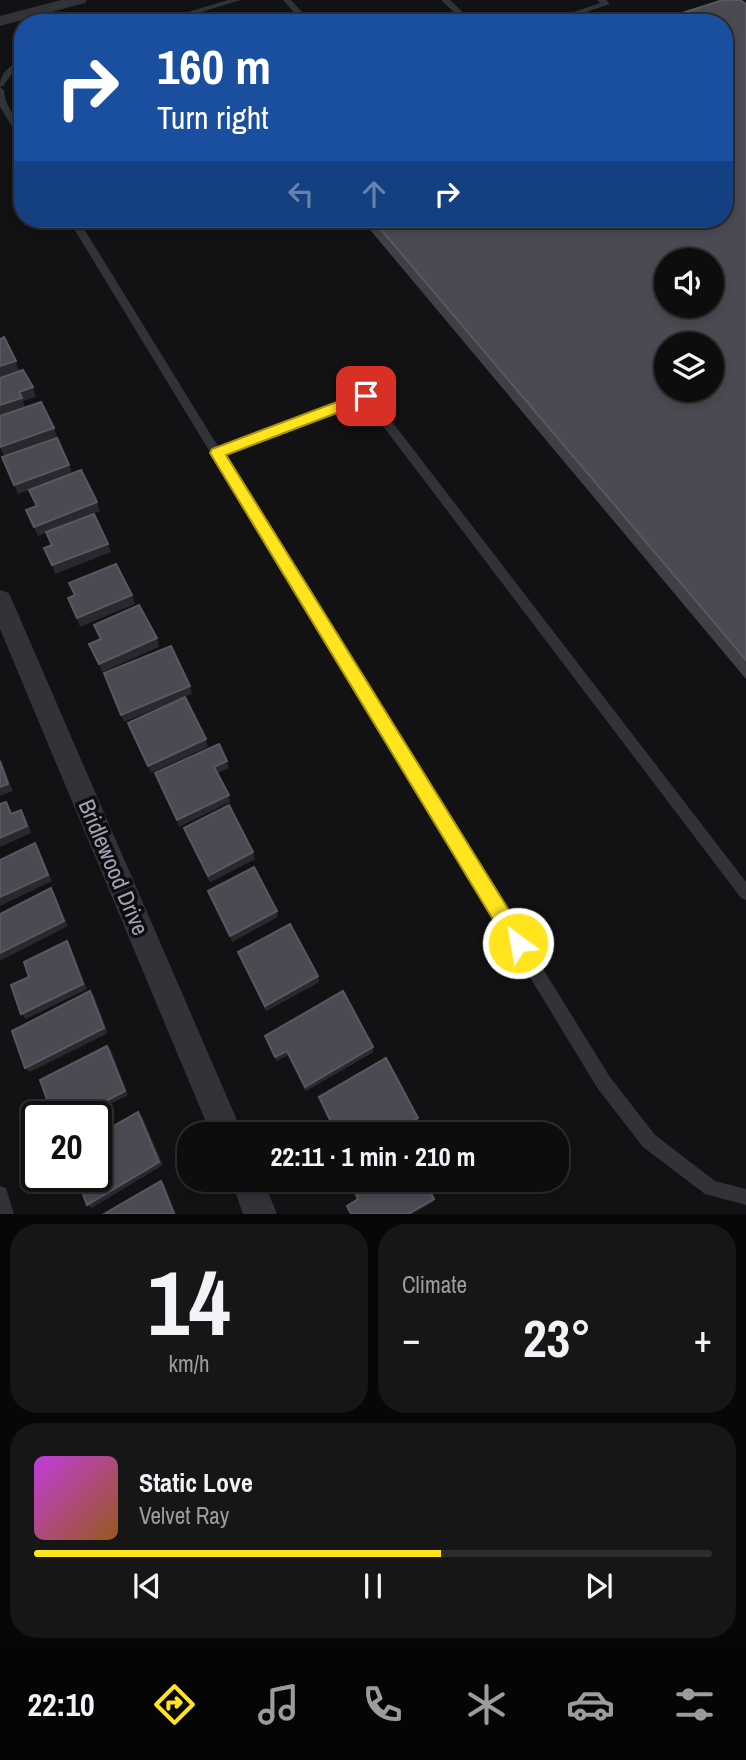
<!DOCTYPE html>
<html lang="en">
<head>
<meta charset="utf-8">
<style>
  :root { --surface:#0e0d0e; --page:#171617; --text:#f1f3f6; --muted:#9b9c9e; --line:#2e2d2e; --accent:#ffe41e }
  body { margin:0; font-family:"Archivo Narrow",sans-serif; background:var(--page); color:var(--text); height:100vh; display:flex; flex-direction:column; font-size:26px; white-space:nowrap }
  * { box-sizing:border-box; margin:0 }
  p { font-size:23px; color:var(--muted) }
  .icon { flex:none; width:38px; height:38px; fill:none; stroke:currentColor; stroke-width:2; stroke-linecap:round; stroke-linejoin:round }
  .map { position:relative; height:1214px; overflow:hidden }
  .sheet { display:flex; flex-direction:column; gap:10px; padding:10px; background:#080708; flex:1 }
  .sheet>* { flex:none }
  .top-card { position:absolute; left:14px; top:14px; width:719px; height:214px; border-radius:28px; box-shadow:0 4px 10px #0003,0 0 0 2px var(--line); background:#1a4fa0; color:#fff; overflow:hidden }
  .controls { position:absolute; left:654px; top:248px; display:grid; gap:14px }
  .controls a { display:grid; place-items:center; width:70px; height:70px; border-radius:50%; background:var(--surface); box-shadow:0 4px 10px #0003,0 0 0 2px var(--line); font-size:35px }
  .speed { position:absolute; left:21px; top:1101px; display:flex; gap:14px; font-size:35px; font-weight:700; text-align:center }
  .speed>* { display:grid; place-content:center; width:91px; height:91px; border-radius:50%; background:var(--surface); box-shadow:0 4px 10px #0003,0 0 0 2px var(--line); line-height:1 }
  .speed .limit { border:4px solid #111; border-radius:10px; background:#fff; color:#111 }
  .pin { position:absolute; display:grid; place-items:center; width:60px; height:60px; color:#fff; margin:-30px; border-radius:14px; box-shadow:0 4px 10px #0006 }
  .me { position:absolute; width:77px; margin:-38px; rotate:328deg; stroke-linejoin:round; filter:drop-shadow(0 0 5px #0008) }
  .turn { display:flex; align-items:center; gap:24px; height:147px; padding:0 28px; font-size:32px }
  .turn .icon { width:91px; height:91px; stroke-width:2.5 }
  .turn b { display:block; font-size:49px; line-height:60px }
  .lanes { display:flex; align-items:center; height:66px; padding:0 28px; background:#0003; justify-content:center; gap:35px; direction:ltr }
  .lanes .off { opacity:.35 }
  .big { font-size:52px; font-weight:700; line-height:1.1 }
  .sheet .tile { flex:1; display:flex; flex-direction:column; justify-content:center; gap:10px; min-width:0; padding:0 24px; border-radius:28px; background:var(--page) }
  .sheet .dial { align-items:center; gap:0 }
  .dial b { font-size:91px; line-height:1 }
  .song { display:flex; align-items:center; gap:21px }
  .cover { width:84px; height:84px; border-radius:10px; background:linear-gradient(135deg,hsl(290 70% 55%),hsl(30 70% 35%)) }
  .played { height:7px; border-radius:4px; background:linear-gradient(90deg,var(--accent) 60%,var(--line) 60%) }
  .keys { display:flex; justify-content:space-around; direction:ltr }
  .heat { display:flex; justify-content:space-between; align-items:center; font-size:38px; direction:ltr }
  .sheet .tiles { flex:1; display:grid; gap:10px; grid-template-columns:1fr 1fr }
  .tile:last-child { grid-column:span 2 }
  .trip { position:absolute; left:177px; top:1122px; width:392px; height:70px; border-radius:28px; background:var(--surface); box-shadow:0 4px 10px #0003,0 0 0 2px var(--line); font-weight:700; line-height:70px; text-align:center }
  .menu { display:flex; height:112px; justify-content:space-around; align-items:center; background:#060506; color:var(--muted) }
  .menu .icon { width:49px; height:49px }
  .menu .current { color:var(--accent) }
  .menu b { font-size:32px; color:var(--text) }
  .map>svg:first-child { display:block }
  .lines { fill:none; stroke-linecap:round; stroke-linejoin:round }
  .lane { fill:#323239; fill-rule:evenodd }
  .street { fill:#323239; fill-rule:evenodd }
  .wall { fill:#403f46 }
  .shaded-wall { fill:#29282d }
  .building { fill:#4b4a52; stroke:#585862; stroke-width:2; fill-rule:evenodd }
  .route { fill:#ffe41e; stroke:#a69414; stroke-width:2 }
  .labels { text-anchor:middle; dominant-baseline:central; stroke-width:7; stroke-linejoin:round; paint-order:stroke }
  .street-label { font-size:23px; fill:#a1a3b5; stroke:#0d0c0e }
</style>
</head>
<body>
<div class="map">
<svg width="746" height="1214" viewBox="0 0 746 1214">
  <rect width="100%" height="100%" fill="#121113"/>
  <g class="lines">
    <path class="lane" d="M228 0H241L165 23H151Z
      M283 0H291L312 23H303Z
      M441 0H450L474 23H465Z
      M597 0H606L610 4 554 23H541L600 3Z
      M23 61V66L14 71 3 86 0 87C0 72 10 65 23 61Z
      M0 87 4 90C4 109 23 120 23 140L20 139 0 107Z
      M68 219H78L219 448 362 393H370L746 882V900L741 898 364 401 224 455 610 1077 655 1135 715 1181 746 1189V1205L705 1194 643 1147 598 1089Z
      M0 1186 6 1188 14 1214H0Z"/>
    <path class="street" d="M61 0H87L85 3 0 26V16Z
      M0 590 9 593 12 600 243 1134H211L0 629Z
      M231 1180H263L277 1214H243Z"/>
  </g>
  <path class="wall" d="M746 4V679L361 219H724Z
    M184 828 255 859 210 882Z
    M238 952 318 976 319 982 266 1011Z
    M265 1036 373 1052 306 1091 288 1055 277 1061Z"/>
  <path class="shaded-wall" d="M16 361 19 371 0 377V366Z
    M33 387 36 397 23 401 25 407 0 416V405L19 392Z
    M54 428 57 437 4 456 0 447Z
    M69 465 72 474 18 494 14 485Z
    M97 502 100 511 38 536 34 527Z
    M108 544 111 552 55 574 52 565Z
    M132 595 135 604 80 627 77 618Z
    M157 638 159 647 102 672 99 664Z
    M190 686 192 694 124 722 121 715Z
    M206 739 208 747 151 773 148 766Z
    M0 758 13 791 0 796Z
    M227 761 229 768 216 774 214 767Z
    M229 795 230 802 179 827 177 820Z
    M21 810 25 816 31 833 0 847V838Z
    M35 843 39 850 52 881 0 906V897Z
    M253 852 255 859 210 882 208 876Z
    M51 888 55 895 68 926 0 961V953Z
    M277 911 278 917 232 942 230 936Z
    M67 941 71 947 87 989 26 1019 21 1014Z
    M318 976 319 982 266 1011 265 1006Z
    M90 991 94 996 108 1033 30 1072 25 1068Z
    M107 1046 111 1050 128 1095 88 1116H77Z
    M373 1047V1052L306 1091 305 1087Z
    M287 1051 288 1055 277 1061 275 1057Z
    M138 1112 142 1116 163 1165 92 1208 87 1205Z
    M418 1118 417 1121 396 1134H390Z
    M161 1181 164 1184 176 1214H174Z
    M434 1199 433 1202 412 1214H408Z"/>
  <path class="building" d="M723 0H740L746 4V660L372 219H724V23H651ZM667 261H712V306H667ZM667 345H712V390H667Z
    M4 337 16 361 0 366V339Z
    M23 370 33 387 19 392 22 398 0 405V378Z
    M41 402 54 428 0 447V416Z
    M57 438 69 465 14 485 2 457Z
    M81 470 97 502 34 527 26 510 37 506 29 490Z
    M94 514 108 544 52 565 44 548 52 545 46 532Z
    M116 564 132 595 77 618 68 598 75 595 69 583Z
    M139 605 157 638 99 664 89 644 101 639 94 625Z
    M171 646 190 686 121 715 104 673Z
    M185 697 206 739 148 766 128 723Z
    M219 744 227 761 214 767 229 795 177 820 155 773Z
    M0 761 8 784 0 787Z
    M6 802 11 814 21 810 27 826 0 838V804Z
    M229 805 253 852 208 876 184 828Z
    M35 843 48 875 0 897V860Z
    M254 867 277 911 230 936 208 891Z
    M51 888 64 921 0 953V914Z
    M290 924 318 976 265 1006 238 952Z
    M67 941 83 984 21 1014 11 985 29 977 24 962Z
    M90 991 104 1028 25 1068 12 1031Z
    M343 991 373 1047 305 1087 287 1051 275 1057 265 1036Z
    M107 1046 125 1091 77 1116H53L40 1080Z
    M386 1058 418 1118 390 1134H318L317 1130 331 1122 319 1097Z
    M138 1112 159 1162 87 1205 76 1176H96V1157L101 1154 96 1141V1136Z
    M349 1180H424L434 1199 408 1214H351L347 1206 358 1199Z
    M161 1181 174 1214H104Z"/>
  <path class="route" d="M366 391 371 392V400L226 455 525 936 528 943 525 949 518 952 511 949 210 453 212 449Z"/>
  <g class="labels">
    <g class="street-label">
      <text transform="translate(114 867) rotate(67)">Bridlewood Drive</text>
    </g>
  </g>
</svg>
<div class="controls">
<a><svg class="icon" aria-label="sound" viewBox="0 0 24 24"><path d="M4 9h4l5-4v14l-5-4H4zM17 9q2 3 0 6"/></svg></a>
<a><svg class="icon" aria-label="layers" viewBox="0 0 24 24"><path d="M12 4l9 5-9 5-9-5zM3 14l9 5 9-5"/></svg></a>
</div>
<div class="speed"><div class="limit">20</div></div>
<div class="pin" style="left:366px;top:396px;background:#d93025"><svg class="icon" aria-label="arrive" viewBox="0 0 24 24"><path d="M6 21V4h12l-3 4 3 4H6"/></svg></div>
<svg class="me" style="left:518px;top:943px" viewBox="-20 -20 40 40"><circle r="17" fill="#ffe41e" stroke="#fff" stroke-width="3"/><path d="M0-11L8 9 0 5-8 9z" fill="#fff"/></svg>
<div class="trip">22:11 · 1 min · 210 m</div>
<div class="top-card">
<div class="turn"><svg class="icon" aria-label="right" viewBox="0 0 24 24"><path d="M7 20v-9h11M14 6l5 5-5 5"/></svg><div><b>160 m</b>Turn right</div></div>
<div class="lanes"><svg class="icon off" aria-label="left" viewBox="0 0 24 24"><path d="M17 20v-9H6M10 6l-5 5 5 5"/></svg><svg class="icon off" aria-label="ahead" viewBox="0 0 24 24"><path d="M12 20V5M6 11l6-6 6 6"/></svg><svg class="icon" aria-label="right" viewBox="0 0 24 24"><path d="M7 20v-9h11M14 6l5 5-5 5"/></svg></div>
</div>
</div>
<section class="sheet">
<div class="tiles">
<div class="tile dial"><b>14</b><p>km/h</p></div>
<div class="tile"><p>Climate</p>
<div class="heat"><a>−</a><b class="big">23°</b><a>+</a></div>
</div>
<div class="tile">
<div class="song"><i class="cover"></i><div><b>Static Love</b><p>Velvet Ray</p></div></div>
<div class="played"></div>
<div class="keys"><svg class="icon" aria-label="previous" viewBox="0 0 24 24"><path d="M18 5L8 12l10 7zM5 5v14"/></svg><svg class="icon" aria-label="pause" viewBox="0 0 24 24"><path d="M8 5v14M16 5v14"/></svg><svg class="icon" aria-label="next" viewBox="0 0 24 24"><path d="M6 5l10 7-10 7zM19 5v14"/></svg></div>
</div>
</div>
</section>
<nav class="menu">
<b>22:10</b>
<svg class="icon current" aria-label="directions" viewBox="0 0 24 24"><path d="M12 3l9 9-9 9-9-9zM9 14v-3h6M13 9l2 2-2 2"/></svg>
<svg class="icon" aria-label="music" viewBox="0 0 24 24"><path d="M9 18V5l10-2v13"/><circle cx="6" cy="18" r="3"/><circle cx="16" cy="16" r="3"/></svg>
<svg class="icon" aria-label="phone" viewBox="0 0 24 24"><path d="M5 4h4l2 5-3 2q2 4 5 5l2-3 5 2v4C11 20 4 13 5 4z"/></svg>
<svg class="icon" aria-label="climate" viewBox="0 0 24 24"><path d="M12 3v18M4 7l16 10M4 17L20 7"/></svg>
<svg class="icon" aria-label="car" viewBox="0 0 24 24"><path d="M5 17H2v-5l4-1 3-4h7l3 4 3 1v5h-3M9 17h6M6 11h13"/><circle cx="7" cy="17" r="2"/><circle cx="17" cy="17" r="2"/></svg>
<svg class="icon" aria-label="filters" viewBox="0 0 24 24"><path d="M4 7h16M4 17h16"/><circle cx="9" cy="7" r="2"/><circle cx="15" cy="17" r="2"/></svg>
</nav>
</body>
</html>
